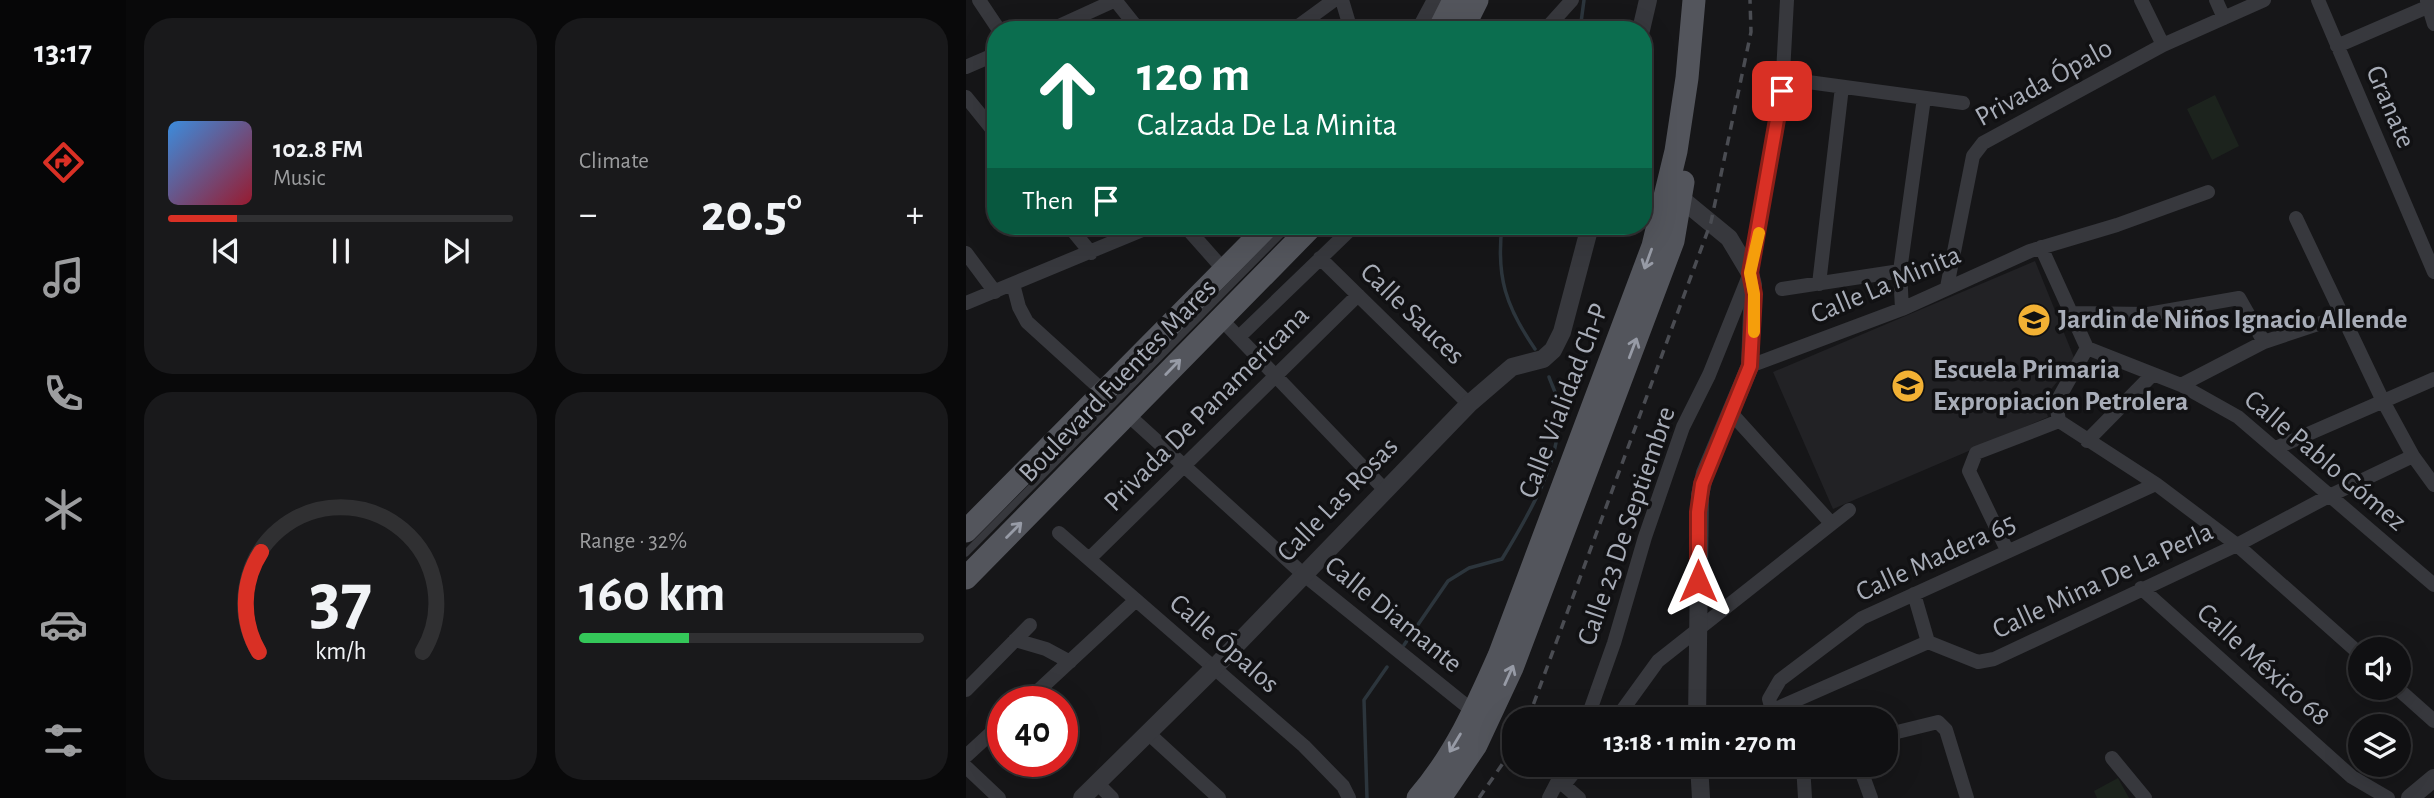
<!DOCTYPE html>
<html lang="en">
<head>
<meta charset="utf-8">
<style>
  :root { --surface:#101012; --page:#19191b; --text:#f1f3f6; --muted:#9c9d9f; --line:#303032; --accent:#d93025 }
  body { margin:0; font-family:"Alegreya Sans",sans-serif; background:var(--page); color:var(--text); height:100vh; display:flex; flex-direction:column; font-size:26px; white-space:nowrap }
  * { box-sizing:border-box; margin:0 }
  p { font-size:23px; color:var(--muted) }
  .icon { flex:none; width:38px; height:38px; fill:none; stroke:currentColor; stroke-width:2; stroke-linecap:round; stroke-linejoin:round }
  .map { position:relative; flex:1; overflow:hidden }
  .panel { display:flex; flex-direction:column; gap:18px; padding:18px; background:#09090a; width:840px }
  .panel>* { flex:none }
  .top-card { position:absolute; left:21px; top:21px; width:665px; height:214px; border-radius:28px; box-shadow:0 7px 28px #0002,0 0 0 2px var(--line); background:#0b6e4f; color:#fff; overflow:hidden }
  .buttons { position:absolute; left:1382px; top:637px; display:grid; gap:14px }
  .buttons a { display:grid; place-items:center; width:63px; height:63px; border-radius:50%; background:var(--surface); box-shadow:0 7px 28px #0002,0 0 0 2px var(--line); font-size:35px }
  .speed { position:absolute; left:21px; top:686px; display:flex; gap:14px; font-size:35px; font-weight:700; text-align:center }
  .speed>* { display:grid; place-content:center; width:91px; height:91px; border-radius:50%; background:var(--surface); box-shadow:0 7px 28px #0002,0 0 0 2px var(--line); line-height:1 }
  .speed .limit { border:10px solid #d22; background:#fff; color:#111 }
  .pin { position:absolute; display:grid; place-items:center; width:60px; height:60px; color:#fff; margin:-30px; border-radius:14px; box-shadow:0 4px 10px #0006 }
  .me { position:absolute; width:77px; margin:-38px; rotate:0deg; stroke-linejoin:round; filter:drop-shadow(0 0 5px #0008) }
  .turn { display:flex; align-items:center; gap:24px; height:147px; padding:0 35px; font-size:32px }
  .turn .icon { width:91px; height:91px; stroke-width:2.5 }
  .turn b { display:block; font-size:49px; line-height:60px }
  .then { display:flex; align-items:center; height:66px; padding:0 35px; background:#0003; gap:14px; font-size:26px }
  .big { font-size:52px; font-weight:600; line-height:1.1 }
  .panel .tile { flex:1; display:flex; flex-direction:column; justify-content:center; gap:10px; min-width:0; padding:0 24px; border-radius:28px; background:var(--page) }
  .panel .dial { align-items:center; gap:0 }
  .dial svg { height:182px; overflow:visible; fill:none; stroke:var(--line); stroke-width:7; stroke-linecap:round; text-anchor:middle }
  .dial text { fill:var(--text); stroke:none }
  .song { display:flex; align-items:center; gap:21px }
  .cover { width:84px; height:84px; border-radius:10px; background:linear-gradient(135deg,hsl(210 70% 55%),hsl(350 70% 35%)) }
  .played { height:7px; border-radius:4px; background:linear-gradient(90deg,var(--accent) 20%,var(--line) 20%) }
  .keys { display:flex; justify-content:space-around; direction:ltr }
  .heat { display:flex; justify-content:space-between; align-items:center; font-size:38px; direction:ltr }
  .charge { height:10px; border-radius:5px; background:linear-gradient(90deg,#34c759 32%,var(--line) 0) }
  .panel .tiles { flex:1; display:grid; gap:18px; grid-template-columns:repeat(2,1fr) }
  .trip { position:absolute; left:536px; top:707px; width:396px; height:70px; border-radius:28px; background:var(--surface); box-shadow:0 7px 28px #0002,0 0 0 2px var(--line); font-weight:600; line-height:70px; text-align:center }
  main { display:flex; flex:1; min-height:0 }
  .tab-bar { display:flex; flex-direction:column; width:126px; justify-content:space-around; align-items:center; background:#060607; color:var(--muted) }
  .tab-bar .icon { width:49px; height:49px }
  .tab-bar .current { color:var(--accent) }
  .tab-bar b { font-size:32px; color:var(--text) }
  .map>svg:first-child { display:block }
  .built { fill:#222225 }
  .green { fill:#1c231d }
  .lines { fill:none; stroke-linecap:round; stroke-linejoin:round }
  .stream { stroke:#2c353c; stroke-width:3.5 }
  .service { stroke:#37383d; stroke-width:7 }
  .minor { stroke:#37383d; stroke-width:14 }
  .tertiary { stroke:#37383d; stroke-width:18 }
  .primary { stroke:#53555c; stroke-width:23 }
  .rail { stroke:#4a4c52; stroke-width:3.5; stroke-dasharray:9 7; stroke-linecap:butt }
  .oneway { stroke:#979ba6 }
  .route-casing { stroke:#8d1f18; stroke-width:18 }
  .route { stroke:#d93025; stroke-width:12 }
  .slow { stroke:#f59e0b; stroke-width:12 }
  .labels { text-anchor:middle; dominant-baseline:central; stroke-width:7; stroke-linejoin:round; paint-order:stroke }
  .street-label { font-size:28px; fill:#a8adb8; stroke:#111113 }
  .poi-label { font-size:28px; font-weight:bold; fill:#a8adb8; stroke:#111113; text-anchor:start }
</style>
</head>
<body>
<main>
<nav class="tab-bar">
<b>13:17</b>
<svg class="icon current" aria-label="directions" viewBox="0 0 24 24"><path d="M12 3l9 9-9 9-9-9zM9 14v-3h6M13 9l2 2-2 2"/></svg>
<svg class="icon" aria-label="music" viewBox="0 0 24 24"><path d="M9 18V5l10-2v13"/><circle cx="6" cy="18" r="3"/><circle cx="16" cy="16" r="3"/></svg>
<svg class="icon" aria-label="phone" viewBox="0 0 24 24"><path d="M5 4h4l2 5-3 2q2 4 5 5l2-3 5 2v4C11 20 4 13 5 4z"/></svg>
<svg class="icon" aria-label="climate" viewBox="0 0 24 24"><path d="M12 3v18M4 7l16 10M4 17L20 7"/></svg>
<svg class="icon" aria-label="car" viewBox="0 0 24 24"><path d="M5 17H2v-5l4-1 3-4h7l3 4 3 1v5h-3M9 17h6M6 11h13"/><circle cx="7" cy="17" r="2"/><circle cx="17" cy="17" r="2"/></svg>
<svg class="icon" aria-label="filters" viewBox="0 0 24 24"><path d="M4 7h16M4 17h16"/><circle cx="9" cy="7" r="2"/><circle cx="15" cy="17" r="2"/></svg>
</nav>
<section class="panel">
<div class="tiles">
<div class="tile">
<div class="song"><i class="cover"></i><div><b>102.8 FM</b><p>Music</p></div></div>
<div class="played"></div>
<div class="keys"><svg class="icon" aria-label="previous" viewBox="0 0 24 24"><path d="M18 5L8 12l10 7zM5 5v14"/></svg><svg class="icon" aria-label="pause" viewBox="0 0 24 24"><path d="M8 5v14M16 5v14"/></svg><svg class="icon" aria-label="next" viewBox="0 0 24 24"><path d="M6 5l10 7-10 7zM19 5v14"/></svg></div>
</div>
<div class="tile"><p>Climate</p>
<div class="heat"><a>−</a><b class="big">20.5°</b><a>+</a></div>
</div>
<div class="tile dial"><svg viewBox="0 0 100 80">
<path d="M14 69A42 42 0 1 1 86 69"/>
<path d="M14 69A42 42 0 0 1 15 25" stroke="#d93025"/>
<text x="50" y="56" font-size="32" font-weight="700">37</text>
<text x="50" y="72" font-size="11">km/h</text>
</svg></div>
<div class="tile"><p>Range · 32%</p><b class="big">160 km</b><div class="charge"></div></div>
</div>
</section>
<div class="map">
<svg width="1468" height="798" viewBox="0 0 1468 798">
  <rect width="100%" height="100%" fill="#161618"/>
  <path class="built" d="M1069 261 1109 360 1077 399 1082 417 867 509 807 372Z"/>
  <path class="green" d="M1249 95 1273 146 1246 160 1221 109Z
    M1152 778 1163 798H1131L1128 791Z"/>
  <g class="lines">
    <path class="stream" d="M614 30 618 0
      M536 226C530 277 540 307 569 349
      M438 645 482 581 503 568 536 559C562 516 596 460 593 408 593 398 586 386 583 377
      M401 798 398 700 421 667"/>
    <path class="service" d="M0 553 323 226"/>
    <path class="minor" d="M13 0 33 30
      M149 0 173 30
      M376 0 385 30
      M1175 0 1197 45
      M1250 0 1258 18
      M1352 0 1468 272
      M1461 1 1468 24
      M84 30 150 0
      M327 30 368 0
      M579 30 606 0
      M1371 46 1468 4
      M0 67 30 54
      M842 82 997 103
      M0 97 30 134
      M1330 218 1417 401 1447 456 1468 485
      M103 226 125 253
      M219 226 258 270
      M1075 247 1121 348 1215 385 1272 417 1468 585
      M0 253 29 292
      M354 258 503 404
      M47 284 53 307 61 322 137 391
      M853 284 876 87
      M981 287 1007 156 1017 143 1197 45 1298 0
      M816 289 934 271
      M0 303 186 226
      M936 309 934 271 958 98
      M1105 313 1182 314 1273 298 1298 342
      M255 319 418 489
      M274 336 388 226
      M784 366 936 309 1064 251 1151 225 1242 192
      M1215 385 1298 342 1379 315
      M161 414 337 574 513 716
      M766 414 865 523
      M1093 421 1190 484 1271 545 1395 655
      M1121 441 1186 375
      M1310 448 1468 379
      M93 533 338 746 377 786 383 798
      M1041 550 1003 471 1010 453 1093 421 1090 403 1121 348
      M124 558 392 295
      M1175 588 1386 777 1422 798
      M948 594 962 642
      M49 640 80 649 104 662
      M1431 688 1468 721
      M0 690 64 625
      M60 702 170 600
      M808 718 803 699 814 680 896 618 1190 484
      M621 719 648 643 679 537 717 427 743 375 784 273 816 91 821 0
      M650 719 692 661 883 510
      M787 719 962 642 1012 662 1028 659 1271 545 1361 497 1447 456
      M182 733 253 798
      M919 735 972 722 980 730 1001 798
      M0 756 37 722
      M1146 758 1179 798
      M718 765 734 777
      M837 765 839 798
      M893 765 905 798
      M0 767 33 798
      M593 781 613 798
      M131 783 146 798
      M598 785 614 765
      M583 798 600 765"/>
    <path class="tertiary" d="M454 30 470 0
      M675 30 682 0
      M707 192 763 238 784 273 787 285 784 366 739 473 734 495 731 719
      M733 765 735 798
      M116 798 247 669 503 404 546 367 577 359 587 350 596 332 624 226
      M1444 798 1468 778"/>
    <path class="primary" d="M473 30 488 0
      M496 30 511 0
      M0 531 302 226
      M0 578 346 226
      M452 798C488 757 511 706 533 656L687 246 710 151 721 78 728 0
      M474 798 510 745 546 668 707 241 717 182"/>
    <path class="rail" d="M562 719 745 222 785 32 784 0
      M513 798 548 747"/>
  </g>
  <defs><path id="oneway-shaft" d="M-6 0H5M1.5-3L5.5 0L1.5 3" fill="none" stroke-width="1.6" stroke-linecap="round" stroke-linejoin="round" transform="scale(1.75)"/></defs>
  <g class="oneway">
    <use href="#oneway-shaft" transform="translate(682 259) rotate(110)"/>
    <use href="#oneway-shaft" transform="translate(667 348) rotate(-69)"/>
    <use href="#oneway-shaft" transform="translate(207 367) rotate(-46)"/>
    <use href="#oneway-shaft" transform="translate(48 530) rotate(-45)"/>
    <use href="#oneway-shaft" transform="translate(543 675) rotate(-66)"/>
    <use href="#oneway-shaft" transform="translate(489 743) rotate(121)"/>
  </g>
  <g class="lines">
    <defs>
      <path id="route" d="M732 581V512L736 484 784 366 788 294 784 273 816 91"/>
    </defs>
    <use href="#route" class="route-casing"/>
    <use href="#route" class="route"/>
    <path class="slow" d="M788 332V294L784 273 793 233"/>
  </g>
  <defs>
    <symbol id="school-disc" viewBox="-11 -11 22 22"><circle r="9.5" fill="#f2b134" stroke="#111113"/><path d="M0-5L7-2L0 1L-7-2ZM-4 1L0 2.5L4 1V4Q0 6-4 4Z" fill="#111"/></symbol>
  </defs>
  <g fill-rule="evenodd">
    <use href="#school-disc" x="1049" y="301" width="38" height="38"/>
    <use href="#school-disc" x="923" y="367" width="38" height="38"/>
  </g>
  <g class="labels">
    <g class="street-label">
      <text transform="translate(1078 83) rotate(-29)">Privada Ópalo</text>
      <text transform="translate(1424 107) rotate(67)">Granate</text>
      <text transform="translate(920 285) rotate(-23)">Calle La Minita</text>
      <text transform="translate(446 314) rotate(44)">Calle Sauces</text>
      <text transform="translate(152 381) rotate(-46)">Boulevard Fuentes Mares</text>
      <text transform="translate(598 401) rotate(-69)">Calle Vialidad Ch-P</text>
      <text transform="translate(241 409) rotate(-45)">Privada De Panamericana</text>
      <text transform="translate(1359 461) rotate(40)">Calle Pablo Gómez</text>
      <text transform="translate(372 500) rotate(-46)">Calle Las Rosas</text>
      <text transform="translate(661 526) rotate(-71)">Calle 23 De Septiembre</text>
      <text transform="translate(970 558) rotate(-25)">Calle Madera 65</text>
      <text transform="translate(1137 581) rotate(-25)">Calle Mina De La Perla</text>
      <text transform="translate(427 615) rotate(39)">Calle Diamante</text>
      <text transform="translate(258 644) rotate(41)">Calle Ópalos</text>
      <text transform="translate(1297 665) rotate(42)">Calle México 68</text>
    </g>
    <g class="poi-label">
      <text x="1092" y="320">Jardin de Niños Ignacio Allende</text>
      <text x="967" y="370">Escuela Primaria<tspan x="967" dy="32">Expropiacion Petrolera</tspan></text>
    </g>
  </g>
</svg>
<div class="buttons">
<a><svg class="icon" aria-label="sound" viewBox="0 0 24 24"><path d="M4 9h4l5-4v14l-5-4H4zM17 9q2 3 0 6"/></svg></a>
<a><svg class="icon" aria-label="layers" viewBox="0 0 24 24"><path d="M12 4l9 5-9 5-9-5zM3 14l9 5 9-5"/></svg></a>
</div>
<div class="speed"><div class="limit">40</div></div>
<div class="pin" style="left:816px;top:91px;background:#d93025"><svg class="icon" aria-label="arrive" viewBox="0 0 24 24"><path d="M6 21V4h12l-3 4 3 4H6"/></svg></div>
<svg class="me" style="left:732px;top:581px" viewBox="-20 -20 40 40"><path d="M0-17L14 15 0 8-14 15z" fill="#d93025" stroke="#fff" stroke-width="4"/></svg>
<div class="trip">13:18 · 1 min · 270 m</div>
<div class="top-card">
<div class="turn"><svg class="icon" aria-label="ahead" viewBox="0 0 24 24"><path d="M12 20V5M6 11l6-6 6 6"/></svg><div><b>120 m</b>Calzada De La Minita</div></div>
<div class="then">Then<svg class="icon" aria-label="arrive" viewBox="0 0 24 24"><path d="M6 21V4h12l-3 4 3 4H6"/></svg></div>
</div>
</div>
</main>
</body>
</html>
